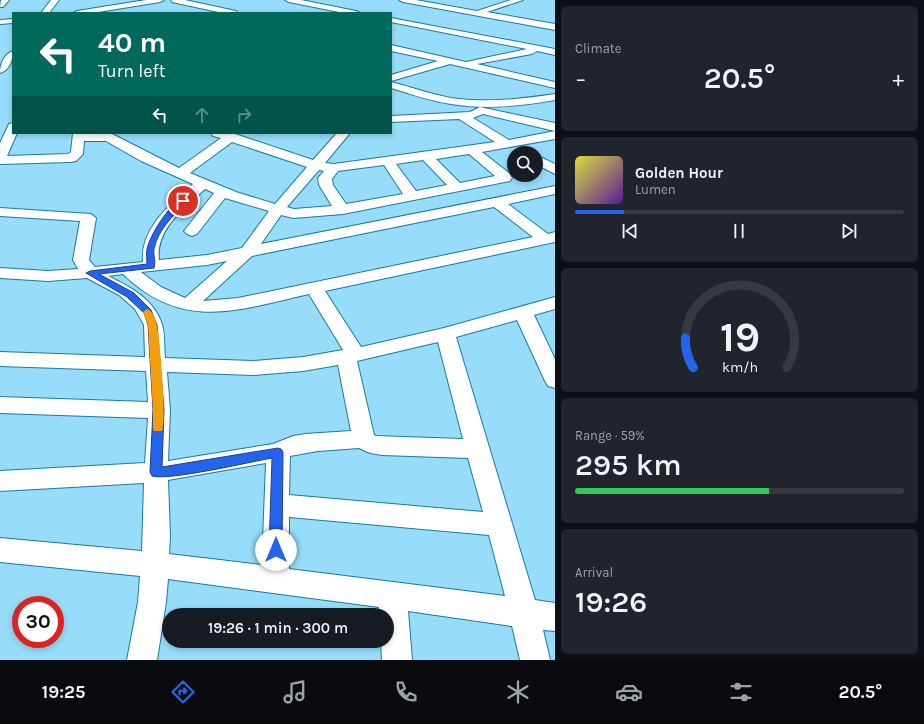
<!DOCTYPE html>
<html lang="en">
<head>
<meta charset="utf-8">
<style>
  :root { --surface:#171b24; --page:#20242c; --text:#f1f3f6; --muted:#9ea1a6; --line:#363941; --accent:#2563eb }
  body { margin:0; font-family:Karla,sans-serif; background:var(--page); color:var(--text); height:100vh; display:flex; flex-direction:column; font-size:15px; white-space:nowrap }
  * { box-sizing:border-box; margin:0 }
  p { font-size:13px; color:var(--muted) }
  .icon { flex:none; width:22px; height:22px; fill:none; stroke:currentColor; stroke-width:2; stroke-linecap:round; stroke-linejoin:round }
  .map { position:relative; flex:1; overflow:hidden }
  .sheet { display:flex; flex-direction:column; gap:6px; padding:6px; background:#0d0f14; width:369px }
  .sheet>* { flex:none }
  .banner { position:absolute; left:12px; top:12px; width:380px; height:122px; border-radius:0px; box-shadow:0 2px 6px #0003; background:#00695c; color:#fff; overflow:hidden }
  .buttons { position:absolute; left:507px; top:146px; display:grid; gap:8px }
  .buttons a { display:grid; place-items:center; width:36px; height:36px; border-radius:50%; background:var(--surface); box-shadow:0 2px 6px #0003; font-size:20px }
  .speed { position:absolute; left:12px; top:596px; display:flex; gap:8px; font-size:20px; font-weight:700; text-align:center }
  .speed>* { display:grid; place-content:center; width:52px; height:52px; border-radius:50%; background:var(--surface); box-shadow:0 2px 6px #0003; line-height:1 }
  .speed .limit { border:6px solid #d22; background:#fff; color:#111 }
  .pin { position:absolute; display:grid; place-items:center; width:34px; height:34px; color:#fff; margin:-17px; border:2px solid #fff; border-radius:50%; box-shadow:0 1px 4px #0007 }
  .me { position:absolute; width:44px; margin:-22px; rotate:0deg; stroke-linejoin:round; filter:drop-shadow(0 0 3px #0008) }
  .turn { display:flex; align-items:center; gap:14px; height:84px; padding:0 20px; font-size:18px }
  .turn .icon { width:52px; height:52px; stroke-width:2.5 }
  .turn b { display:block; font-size:28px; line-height:34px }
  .lanes { display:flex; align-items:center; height:38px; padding:0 20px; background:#0003; justify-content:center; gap:20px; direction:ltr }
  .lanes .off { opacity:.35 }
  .big { font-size:30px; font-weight:600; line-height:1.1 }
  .sheet .card { flex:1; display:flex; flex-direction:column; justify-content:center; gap:6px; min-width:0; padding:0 14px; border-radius:6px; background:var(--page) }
  .sheet .dial { align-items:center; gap:0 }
  .dial svg { height:104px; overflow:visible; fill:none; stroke:var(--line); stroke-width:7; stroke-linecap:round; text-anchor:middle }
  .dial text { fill:var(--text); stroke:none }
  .song { display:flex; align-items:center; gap:12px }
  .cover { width:48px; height:48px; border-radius:6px; background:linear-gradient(135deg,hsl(60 70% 55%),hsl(270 70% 35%)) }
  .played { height:4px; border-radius:2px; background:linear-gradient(90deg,var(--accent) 15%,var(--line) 15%) }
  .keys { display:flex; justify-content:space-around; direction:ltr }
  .heat { display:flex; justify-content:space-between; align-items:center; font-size:22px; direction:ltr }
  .charge { height:6px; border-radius:3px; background:linear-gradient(90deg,#34c759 59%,var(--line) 0) }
  .trip { position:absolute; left:162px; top:608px; width:232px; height:40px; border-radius:20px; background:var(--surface); box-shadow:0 2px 6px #0003; font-weight:600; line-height:40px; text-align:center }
  .tab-bar { display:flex; height:64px; justify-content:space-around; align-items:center; background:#090b0e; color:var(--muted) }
  .tab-bar .icon { width:28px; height:28px }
  .tab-bar .active { color:var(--accent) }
  .tab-bar b { font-size:18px; color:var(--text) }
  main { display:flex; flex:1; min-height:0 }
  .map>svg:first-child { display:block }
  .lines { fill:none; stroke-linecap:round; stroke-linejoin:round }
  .minor-casing { stroke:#167c9e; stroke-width:2 }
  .minor { fill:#fff; fill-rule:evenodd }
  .route { fill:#2563eb; stroke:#184099 }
  .slow { fill:#f59e0b }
</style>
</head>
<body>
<main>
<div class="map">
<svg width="555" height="660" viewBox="0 0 555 660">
  <rect width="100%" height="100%" fill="#97dcfa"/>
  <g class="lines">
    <defs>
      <path id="minor" d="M1 0H9L3 7H0Z
        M51 0H59L49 13H41Z
        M146 0H164L160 2 92 13H73L77 11Z
        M171 0H185L236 11 237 13H223L172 2Z
        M285 0H301L356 11 360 13H344L289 2Z
        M399 0H416L477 11 511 0H523L487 12 555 24V30L403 2Z
        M391 18 555 49V55L537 51 532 54 477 64 555 82V88L450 64 391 81V75L438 61 391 51V45L466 62 527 49 391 22Z
        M13 19V23L0 24V20Z
        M13 51C13 60 9 71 0 73 0 64 4 54 13 51Z
        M391 82C411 87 430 94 451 98 485 103 521 99 555 94V100C521 106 485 110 451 104 430 101 411 94 391 88Z
        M480 107 555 123V131L483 114 473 118 509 140 555 131V139L482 152 509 173 512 178 510 181 343 214 293 218 281 215 261 244 555 186V194L508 204 548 234 555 232V242L325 291 361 347 444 328 555 297V309L534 315 555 359V388L548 386 545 381 517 320 456 337 535 600 555 603V631L543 630 550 660H520L512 626 408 611 412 660H382L381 641H387V615H379V607L168 579 166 602 157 660H127L138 602 140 576 0 562V538L142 551 144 483 0 491V471L145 463 148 418 0 413V397L148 402 146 371 0 366V352L145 357 144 325 135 309 119 295 87 278 48 281 0 278V268L48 271 78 269 73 260 80 221 0 216V208L91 214 96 218 89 260 95 267 143 262C140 228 170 205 193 184L141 161 106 141H84L83 154 76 161 71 162 0 164V143L9 124 13 123V133H17L7 156 68 154 71 152 73 133 112 134 179 168 221 138 213 136 211 133 235 134 313 160 337 133H350L325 163 334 164 495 142 459 119 391 122V116L470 112ZM232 142 307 167 275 204 236 192 190 173ZM469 154 495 176 460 183 436 159ZM423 160 447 185 416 191 396 164ZM384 165 403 194 346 204 333 185 332 179 338 171ZM319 170 324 171 318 178 319 185 332 206 294 209 287 207ZM205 189 214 193 184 231 187 234 192 236 197 234 225 198 269 211 242 248 207 255 159 260C155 230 184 208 205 189ZM494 207 533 237 238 298 203 301 252 256ZM227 261 185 298 161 287 141 272 207 265ZM123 274C183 332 238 310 309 294L343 350 303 357 253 361 165 358C164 347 165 334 162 324 153 298 130 287 108 276ZM438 342 463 439 376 436 374 435 357 361ZM338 365 351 431 305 434 293 436 273 444 168 461 170 410 167 372 253 375 303 371ZM359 448 370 453 382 455 468 458 483 512 289 495 290 456 318 451ZM266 463 262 565 169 554 170 536 168 480ZM289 517 489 535 505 596 289 569Z
        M536 155 555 164V174L536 164Z"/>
    </defs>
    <use href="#minor" class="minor-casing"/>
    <use href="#minor" class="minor"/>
  </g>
  <path class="route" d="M183 199 186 201C174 216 158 229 154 249 153 255 156 262 154 268L99 274 134 293 151 310 157 325 164 410 162 467 278 448 281 449 283 452 282 550 280 554 276 556 271 554 269 550 272 458C250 462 168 481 152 476L150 472 153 410 148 325 144 313 127 297 86 273 90 271 147 264C147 260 146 253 147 249 150 235 169 204 183 199Z"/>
  <path class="slow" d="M147 309C153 310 156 321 157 326 160 340 167 423 162 431H154L153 428V410L148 325 143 312Z"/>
</svg>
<div class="buttons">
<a><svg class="icon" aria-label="search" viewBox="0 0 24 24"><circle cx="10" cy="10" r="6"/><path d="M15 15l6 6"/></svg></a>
</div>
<div class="speed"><div class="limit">30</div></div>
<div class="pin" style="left:183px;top:201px;background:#d93025"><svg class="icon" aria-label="arrive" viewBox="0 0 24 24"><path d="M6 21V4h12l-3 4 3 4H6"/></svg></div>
<svg class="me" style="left:276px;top:550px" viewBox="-20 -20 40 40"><circle r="19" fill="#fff"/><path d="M0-13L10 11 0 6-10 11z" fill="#2563eb"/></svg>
<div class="trip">19:26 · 1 min · 300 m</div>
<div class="banner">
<div class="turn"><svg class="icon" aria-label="left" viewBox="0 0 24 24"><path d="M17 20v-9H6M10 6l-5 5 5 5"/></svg><div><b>40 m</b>Turn left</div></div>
<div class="lanes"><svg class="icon" aria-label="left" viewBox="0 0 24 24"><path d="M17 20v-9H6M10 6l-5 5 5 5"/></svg><svg class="icon off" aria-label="ahead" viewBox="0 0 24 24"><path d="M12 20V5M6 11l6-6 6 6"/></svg><svg class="icon off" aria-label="right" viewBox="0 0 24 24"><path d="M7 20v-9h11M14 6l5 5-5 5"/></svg></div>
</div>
</div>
<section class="sheet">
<div class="card"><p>Climate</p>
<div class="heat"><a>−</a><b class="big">20.5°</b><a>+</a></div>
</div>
<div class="card">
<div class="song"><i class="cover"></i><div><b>Golden Hour</b><p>Lumen</p></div></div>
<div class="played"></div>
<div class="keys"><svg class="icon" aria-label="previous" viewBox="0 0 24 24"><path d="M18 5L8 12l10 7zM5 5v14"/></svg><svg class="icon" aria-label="pause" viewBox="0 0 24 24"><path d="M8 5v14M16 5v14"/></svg><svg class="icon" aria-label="next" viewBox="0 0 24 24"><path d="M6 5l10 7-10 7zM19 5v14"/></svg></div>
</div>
<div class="card dial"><svg viewBox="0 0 100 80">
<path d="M14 69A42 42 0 1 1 86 69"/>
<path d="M14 69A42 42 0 0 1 8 46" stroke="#2563eb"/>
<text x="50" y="56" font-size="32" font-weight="700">19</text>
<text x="50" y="72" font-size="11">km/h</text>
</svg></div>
<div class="card"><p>Range · 59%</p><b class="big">295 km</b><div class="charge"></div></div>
<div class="card"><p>Arrival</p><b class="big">19:26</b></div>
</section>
</main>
<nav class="tab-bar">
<b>19:25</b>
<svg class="icon active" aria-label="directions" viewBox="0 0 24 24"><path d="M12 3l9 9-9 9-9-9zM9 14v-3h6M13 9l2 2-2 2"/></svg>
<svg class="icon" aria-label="music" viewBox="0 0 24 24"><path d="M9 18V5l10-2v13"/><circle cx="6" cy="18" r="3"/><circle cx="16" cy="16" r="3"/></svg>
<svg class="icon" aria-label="phone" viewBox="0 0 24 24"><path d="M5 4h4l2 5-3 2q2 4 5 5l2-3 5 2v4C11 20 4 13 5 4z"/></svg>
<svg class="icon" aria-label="climate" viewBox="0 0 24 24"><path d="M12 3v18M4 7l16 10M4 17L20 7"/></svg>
<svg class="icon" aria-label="car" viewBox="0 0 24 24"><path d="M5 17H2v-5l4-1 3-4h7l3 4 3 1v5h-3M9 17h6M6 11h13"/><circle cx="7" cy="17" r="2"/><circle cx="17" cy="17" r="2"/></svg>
<svg class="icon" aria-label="filters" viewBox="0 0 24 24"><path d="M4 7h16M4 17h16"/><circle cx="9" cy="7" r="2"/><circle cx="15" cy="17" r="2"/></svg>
<b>20.5°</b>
</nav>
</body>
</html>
